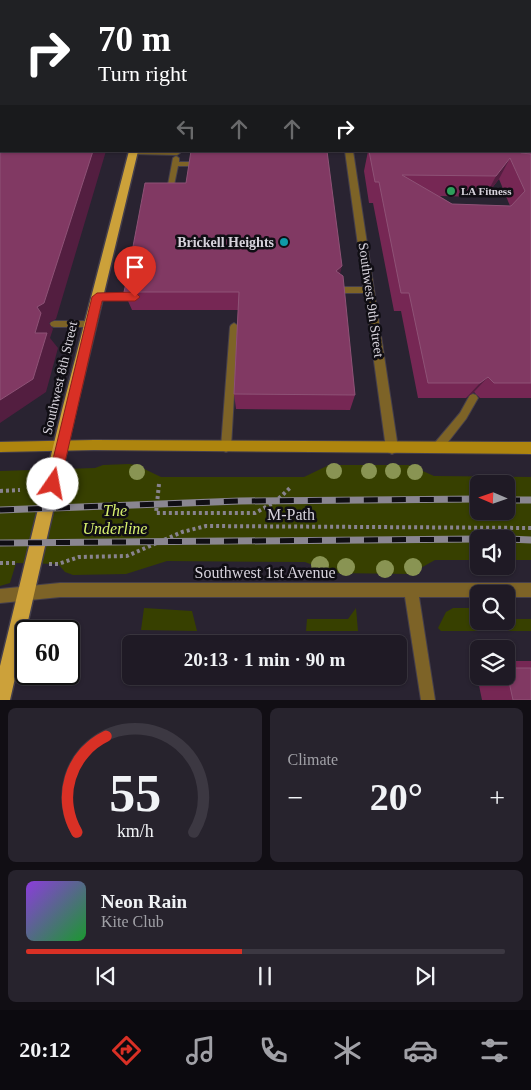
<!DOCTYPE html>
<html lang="en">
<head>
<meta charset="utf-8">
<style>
  :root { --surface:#1f1a25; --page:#27232d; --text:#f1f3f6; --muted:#a1a1a7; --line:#3c3842; --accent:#d93025 }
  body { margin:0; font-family:Georgia,serif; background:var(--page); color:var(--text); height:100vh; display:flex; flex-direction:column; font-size:19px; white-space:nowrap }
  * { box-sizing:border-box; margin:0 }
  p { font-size:16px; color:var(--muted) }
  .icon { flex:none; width:28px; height:28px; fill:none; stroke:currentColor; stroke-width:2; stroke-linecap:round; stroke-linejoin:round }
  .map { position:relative; height:700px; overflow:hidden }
  .sheet { display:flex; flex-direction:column; gap:8px; padding:8px; background:#110e14; flex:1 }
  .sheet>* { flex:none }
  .banner { position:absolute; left:0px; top:0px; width:531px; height:152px; box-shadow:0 1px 4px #0004,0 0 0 1px var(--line); background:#202124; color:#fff; overflow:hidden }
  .needle { width:32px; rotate:272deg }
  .tools { position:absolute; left:470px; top:475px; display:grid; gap:10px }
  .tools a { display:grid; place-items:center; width:45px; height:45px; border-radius:8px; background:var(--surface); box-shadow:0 1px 4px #0004,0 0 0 1px var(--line); font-size:25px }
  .speed { position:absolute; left:15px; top:620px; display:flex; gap:10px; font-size:25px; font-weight:700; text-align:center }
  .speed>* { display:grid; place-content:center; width:65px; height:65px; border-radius:50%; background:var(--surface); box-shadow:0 1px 4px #0004,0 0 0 1px var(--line); line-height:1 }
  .speed .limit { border:2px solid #111; border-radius:8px; background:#fff; color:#111 }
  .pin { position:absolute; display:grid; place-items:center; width:42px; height:42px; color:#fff; margin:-51px -21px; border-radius:50% 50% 50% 0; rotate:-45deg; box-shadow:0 0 5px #0007 }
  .pin .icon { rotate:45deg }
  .me { position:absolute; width:55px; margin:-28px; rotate:12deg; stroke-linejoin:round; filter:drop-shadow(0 0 4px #0008) }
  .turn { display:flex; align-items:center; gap:18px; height:105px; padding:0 15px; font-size:22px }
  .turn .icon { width:65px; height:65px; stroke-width:2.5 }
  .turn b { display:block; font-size:35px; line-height:42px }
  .lanes { display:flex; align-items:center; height:48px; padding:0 15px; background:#0003; justify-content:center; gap:25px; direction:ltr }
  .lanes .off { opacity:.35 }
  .big { font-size:38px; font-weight:800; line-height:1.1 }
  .sheet .tile { flex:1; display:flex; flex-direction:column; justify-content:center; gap:8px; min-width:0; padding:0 18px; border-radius:8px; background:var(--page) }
  .sheet .dial { align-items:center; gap:0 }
  .dial svg { height:130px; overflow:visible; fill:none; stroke:var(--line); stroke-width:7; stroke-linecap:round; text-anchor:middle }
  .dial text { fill:var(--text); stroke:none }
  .song { display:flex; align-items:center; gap:15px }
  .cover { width:60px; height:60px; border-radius:8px; background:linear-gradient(135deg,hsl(270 70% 55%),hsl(130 70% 35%)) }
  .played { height:5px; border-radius:2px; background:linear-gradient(90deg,var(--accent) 45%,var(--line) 45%) }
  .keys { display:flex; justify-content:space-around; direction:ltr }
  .heat { display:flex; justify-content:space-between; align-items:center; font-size:28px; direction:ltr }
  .sheet .tiles { flex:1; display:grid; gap:8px; grid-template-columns:1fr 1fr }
  .tile:last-child { grid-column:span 2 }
  .trip { position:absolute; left:122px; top:635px; width:285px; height:50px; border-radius:8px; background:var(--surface); box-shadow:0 1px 4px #0004,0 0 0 1px var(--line); font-weight:800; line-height:50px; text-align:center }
  .dock { display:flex; height:80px; justify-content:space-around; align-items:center; background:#0c0a0f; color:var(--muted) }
  .dock .icon { width:35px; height:35px }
  .dock .on { color:var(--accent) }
  .dock b { font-size:22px; color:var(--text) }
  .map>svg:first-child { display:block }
  .green { fill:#374000; fill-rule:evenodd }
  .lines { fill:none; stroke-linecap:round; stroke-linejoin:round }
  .service-casing { stroke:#453f4c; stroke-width:2 }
  .minor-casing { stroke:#453f4c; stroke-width:2 }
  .secondary-casing { stroke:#453f4c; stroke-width:2 }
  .primary-casing { stroke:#453f4c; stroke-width:3 }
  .path-far1 { stroke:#88838e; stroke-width:2; stroke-dasharray:1 1; stroke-linecap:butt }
  .path { stroke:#88838e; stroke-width:4; stroke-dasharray:3 3; stroke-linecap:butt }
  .service { fill:#7d6327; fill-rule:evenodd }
  .minor { fill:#7d6327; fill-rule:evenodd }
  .secondary { fill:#ae850e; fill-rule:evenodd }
  .primary { fill:#cca13a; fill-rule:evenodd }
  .rail-far1-casing { stroke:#8a8691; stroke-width:4 }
  .rail-casing { stroke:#8a8691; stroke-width:7 }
  .rail-far1 { stroke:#100e14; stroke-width:2.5; stroke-dasharray:7; stroke-linecap:butt }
  .rail { stroke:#100e14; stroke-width:5; stroke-dasharray:14; stroke-linecap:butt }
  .tree { fill:#899453 }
  .wall { fill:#762754; fill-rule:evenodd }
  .shaded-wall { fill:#531e40 }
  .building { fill:#813963; stroke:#8e5276; fill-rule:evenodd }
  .route { fill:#d93025; stroke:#8d1f18 }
  .leisure-dot { fill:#2e9e5b; stroke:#100e14; stroke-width:2 }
  .culture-dot { fill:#0f9aa8; stroke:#100e14; stroke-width:2 }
  .labels { text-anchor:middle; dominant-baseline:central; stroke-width:5; stroke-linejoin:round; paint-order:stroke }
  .far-poi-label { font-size:11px; font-weight:bold; fill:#d7d3dc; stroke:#100e14; text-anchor:start }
  .poi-label { font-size:14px; font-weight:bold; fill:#d7d3dc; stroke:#100e14; text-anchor:end }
  .street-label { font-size:14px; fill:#d7d3dc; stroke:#100e14 }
  .near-park-label { font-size:16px; font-style:italic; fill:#d7f06e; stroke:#100e14 }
  .near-street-label { font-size:16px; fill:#d7d3dc; stroke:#100e14 }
</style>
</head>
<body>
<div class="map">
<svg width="531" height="700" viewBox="0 0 531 700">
  <rect width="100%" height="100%" fill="#292331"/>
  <path class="green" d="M129 464 136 465 161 477H304L329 465H409L434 476 531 477V560H506V539H479V560H435L410 574 333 573 305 562 167 561 126 574 73 575 65 572 58 564 16 563 10 583 0 586V471L95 468 103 465ZM479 484H506V511H479Z
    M144 608 192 611 197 631 141 630Z
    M356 608 358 631H306L307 619H348Z
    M453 608H479V621H506V616L509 619H531V631H441L438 628 446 612Z"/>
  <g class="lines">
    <defs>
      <path id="service" d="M130 151H178L180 153 177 155 133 154 131 153Z
        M176 156 179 158V162H199L202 164 199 166H178L173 190 170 192 167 190 173 158Z
        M338 287H369L373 290 369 293H338L334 290Z
        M97 294H135L139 297 135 300H97L93 297Z
        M54 321H90L93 322 94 324 93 326 90 327H54L51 326 50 324 51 322Z
        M234 323 237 325 238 327 231 447 230 450 226 452 222 450 221 447 230 327 231 325Z
        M473 394 476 395 478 398 466 419 441 451 437 453 433 451 432 448 433 445 460 413 470 395Z"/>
      <path id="minor" d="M495 0H501V1H496Z
        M530 40H531V44H530Z
        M345 151H353L398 448 396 452 392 454 388 452 386 448Z
        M60 583H531V597H506V594H479V597H419L435 700H421L405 597H60L0 603V589Z"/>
      <path id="secondary" d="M530 98H531V102H530Z
        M94 440 531 442V454L94 450 0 452V442Z"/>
      <path id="primary" d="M129 151H138L76 410 10 700H0V666L62 410Z"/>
    </defs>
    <use href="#service" class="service-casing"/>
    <use href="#minor" class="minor-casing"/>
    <use href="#secondary" class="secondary-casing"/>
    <use href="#primary" class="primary-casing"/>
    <path class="path-far1" d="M148 0H155"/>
    <path class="path" d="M159 484 156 513H255L275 502 291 487
      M0 491 20 490
      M0 563H18
      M49 564H58L79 557 127 556 182 532 206 526 531 528"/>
    <use href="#service" class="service"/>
    <use href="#minor" class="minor"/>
    <use href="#secondary" class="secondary"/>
    <use href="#primary" class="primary"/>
    <defs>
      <path id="rail-far1" d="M123 1 196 0"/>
      <path id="rail" d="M506 500H531
        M0 510 240 501 479 499
        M506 539 531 540
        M0 543 479 539"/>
    </defs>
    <use href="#rail-far1" class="rail-far1-casing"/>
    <use href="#rail" class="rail-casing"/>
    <use href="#rail-far1" class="rail-far1"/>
    <use href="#rail" class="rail"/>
  </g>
  <g class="tree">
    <circle cx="334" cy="471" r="8"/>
    <circle cx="369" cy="471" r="8"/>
    <circle cx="393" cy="471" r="8"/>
    <circle cx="137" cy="472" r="8"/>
    <circle cx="415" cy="472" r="8"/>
    <circle cx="320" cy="565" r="9"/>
    <circle cx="346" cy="567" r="9"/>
    <circle cx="413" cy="567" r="9"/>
    <circle cx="385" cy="569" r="9"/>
  </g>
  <path class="wall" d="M186 0H489V1H186Z
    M521 0H531V31H530V1H521Z
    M530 102 531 104V398H480L474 392 466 398H418L401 311H394L373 203H369L364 171 368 151H530ZM499 179 510 206 452 204 440 196 485 197Z
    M190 151H327L340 274 355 395 350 410 236 409 234 394 238 310H132L124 292 131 280 128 273 186 183 191 155Z
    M474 661H479V676H506V661H531V700H482Z"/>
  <path class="shaded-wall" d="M142 0H150V1H141Z
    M93 151H106L56 319 49 323 53 329 50 338 58 348 46 392 0 423V400L35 333 37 307Z
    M510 158 499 179 485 197 496 176Z
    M342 266 337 285 336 271Z
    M488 377 474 392 466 398 480 383Z"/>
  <path class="building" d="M21 0H142L141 1H21Z
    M186 0H316L317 1H186Z
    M376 0H389L390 1H373Z
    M437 0H489V1H448Z
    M529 0H531V9H530Z
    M0 31H1V151H93L44 303 37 307 41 313 35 333H47L33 379 0 400Z
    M530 102 531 104V147H530Z
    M191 151H327L342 266 336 271 343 276 355 395 234 394 239 292H124L126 283 133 278 128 273 145 183H186Z
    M369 151H521V153L531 154V383H494L488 377 480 383H428L409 293H401L379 182H375ZM510 158 525 191 511 206 452 204 402 175 496 176Z
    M506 668H531V700H513Z"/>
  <path class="route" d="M135 292 140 297 135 301H102L60 484 58 489 53 491 48 489 47 484 92 297 97 293Z"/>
  <circle class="leisure-dot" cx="451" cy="191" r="5"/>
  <circle class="culture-dot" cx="284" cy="242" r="5"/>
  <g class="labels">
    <g class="far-poi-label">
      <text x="461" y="191">LA Fitness</text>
    </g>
    <g class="poi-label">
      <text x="274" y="242">Brickell Heights</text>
    </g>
    <g class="street-label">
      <text transform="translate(371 300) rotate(82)">Southwest 9th Street</text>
      <text transform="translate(60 378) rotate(-77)">Southwest 8th Street</text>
    </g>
    <g class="near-park-label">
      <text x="115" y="510">The<tspan x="115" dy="18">Underline</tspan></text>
    </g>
    <g class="near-street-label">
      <text x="291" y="514">M-Path</text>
      <text x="265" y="572">Southwest 1st Avenue</text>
    </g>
  </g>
</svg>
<div class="tools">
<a><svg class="needle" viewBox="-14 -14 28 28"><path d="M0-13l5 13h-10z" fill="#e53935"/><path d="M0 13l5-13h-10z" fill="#a1a1a7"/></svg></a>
<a><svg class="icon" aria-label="sound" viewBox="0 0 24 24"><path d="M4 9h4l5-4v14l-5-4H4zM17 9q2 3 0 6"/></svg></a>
<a><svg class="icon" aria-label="search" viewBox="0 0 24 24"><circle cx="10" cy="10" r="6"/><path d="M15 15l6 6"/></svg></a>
<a><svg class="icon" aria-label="layers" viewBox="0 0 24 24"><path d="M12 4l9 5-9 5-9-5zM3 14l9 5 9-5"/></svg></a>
</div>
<div class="speed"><div class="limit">60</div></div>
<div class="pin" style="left:135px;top:297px;background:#d93025"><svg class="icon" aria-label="arrive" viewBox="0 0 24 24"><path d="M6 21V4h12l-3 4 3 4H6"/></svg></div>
<svg class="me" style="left:53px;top:484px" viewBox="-20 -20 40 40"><circle r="19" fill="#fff"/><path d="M0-13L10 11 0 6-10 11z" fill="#d93025"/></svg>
<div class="trip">20:13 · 1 min · 90 m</div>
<div class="banner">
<div class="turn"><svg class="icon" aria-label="right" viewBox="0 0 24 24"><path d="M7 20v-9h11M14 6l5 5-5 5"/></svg><div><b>70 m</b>Turn right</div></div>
<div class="lanes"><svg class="icon off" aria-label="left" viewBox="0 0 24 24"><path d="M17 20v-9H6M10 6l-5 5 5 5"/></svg><svg class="icon off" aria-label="ahead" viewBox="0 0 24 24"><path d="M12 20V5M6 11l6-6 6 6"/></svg><svg class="icon off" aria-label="ahead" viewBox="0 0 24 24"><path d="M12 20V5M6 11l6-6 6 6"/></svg><svg class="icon" aria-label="right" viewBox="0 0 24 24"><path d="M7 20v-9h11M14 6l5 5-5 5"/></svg></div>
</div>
</div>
<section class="sheet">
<div class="tiles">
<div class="tile dial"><svg viewBox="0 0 100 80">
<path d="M14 69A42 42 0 1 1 86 69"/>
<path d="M14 69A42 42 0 0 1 32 10" stroke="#d93025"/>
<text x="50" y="56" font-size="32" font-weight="700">55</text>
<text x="50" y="72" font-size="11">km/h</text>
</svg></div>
<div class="tile"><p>Climate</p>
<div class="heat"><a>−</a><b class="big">20°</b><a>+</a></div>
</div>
<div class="tile">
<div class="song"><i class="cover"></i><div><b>Neon Rain</b><p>Kite Club</p></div></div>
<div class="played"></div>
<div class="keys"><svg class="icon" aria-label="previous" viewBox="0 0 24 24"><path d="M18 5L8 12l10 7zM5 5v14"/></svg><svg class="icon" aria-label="pause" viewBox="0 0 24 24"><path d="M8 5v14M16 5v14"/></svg><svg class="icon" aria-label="next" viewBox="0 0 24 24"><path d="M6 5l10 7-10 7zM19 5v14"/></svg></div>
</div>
</div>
</section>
<nav class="dock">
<b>20:12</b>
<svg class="icon on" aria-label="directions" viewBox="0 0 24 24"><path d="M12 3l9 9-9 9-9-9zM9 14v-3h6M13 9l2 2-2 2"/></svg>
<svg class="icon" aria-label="music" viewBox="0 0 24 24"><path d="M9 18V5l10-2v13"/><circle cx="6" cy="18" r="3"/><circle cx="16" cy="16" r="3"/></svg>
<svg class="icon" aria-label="phone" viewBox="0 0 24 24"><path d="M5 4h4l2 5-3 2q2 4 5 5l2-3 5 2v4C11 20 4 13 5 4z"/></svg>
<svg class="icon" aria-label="climate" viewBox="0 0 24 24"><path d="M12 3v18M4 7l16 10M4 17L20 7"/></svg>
<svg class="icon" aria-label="car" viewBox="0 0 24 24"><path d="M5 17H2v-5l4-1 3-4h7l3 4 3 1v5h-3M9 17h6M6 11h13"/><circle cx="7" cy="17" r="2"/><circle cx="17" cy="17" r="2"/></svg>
<svg class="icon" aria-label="filters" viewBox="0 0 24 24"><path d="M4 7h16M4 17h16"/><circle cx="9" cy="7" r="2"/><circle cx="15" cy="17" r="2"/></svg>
</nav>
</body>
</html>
